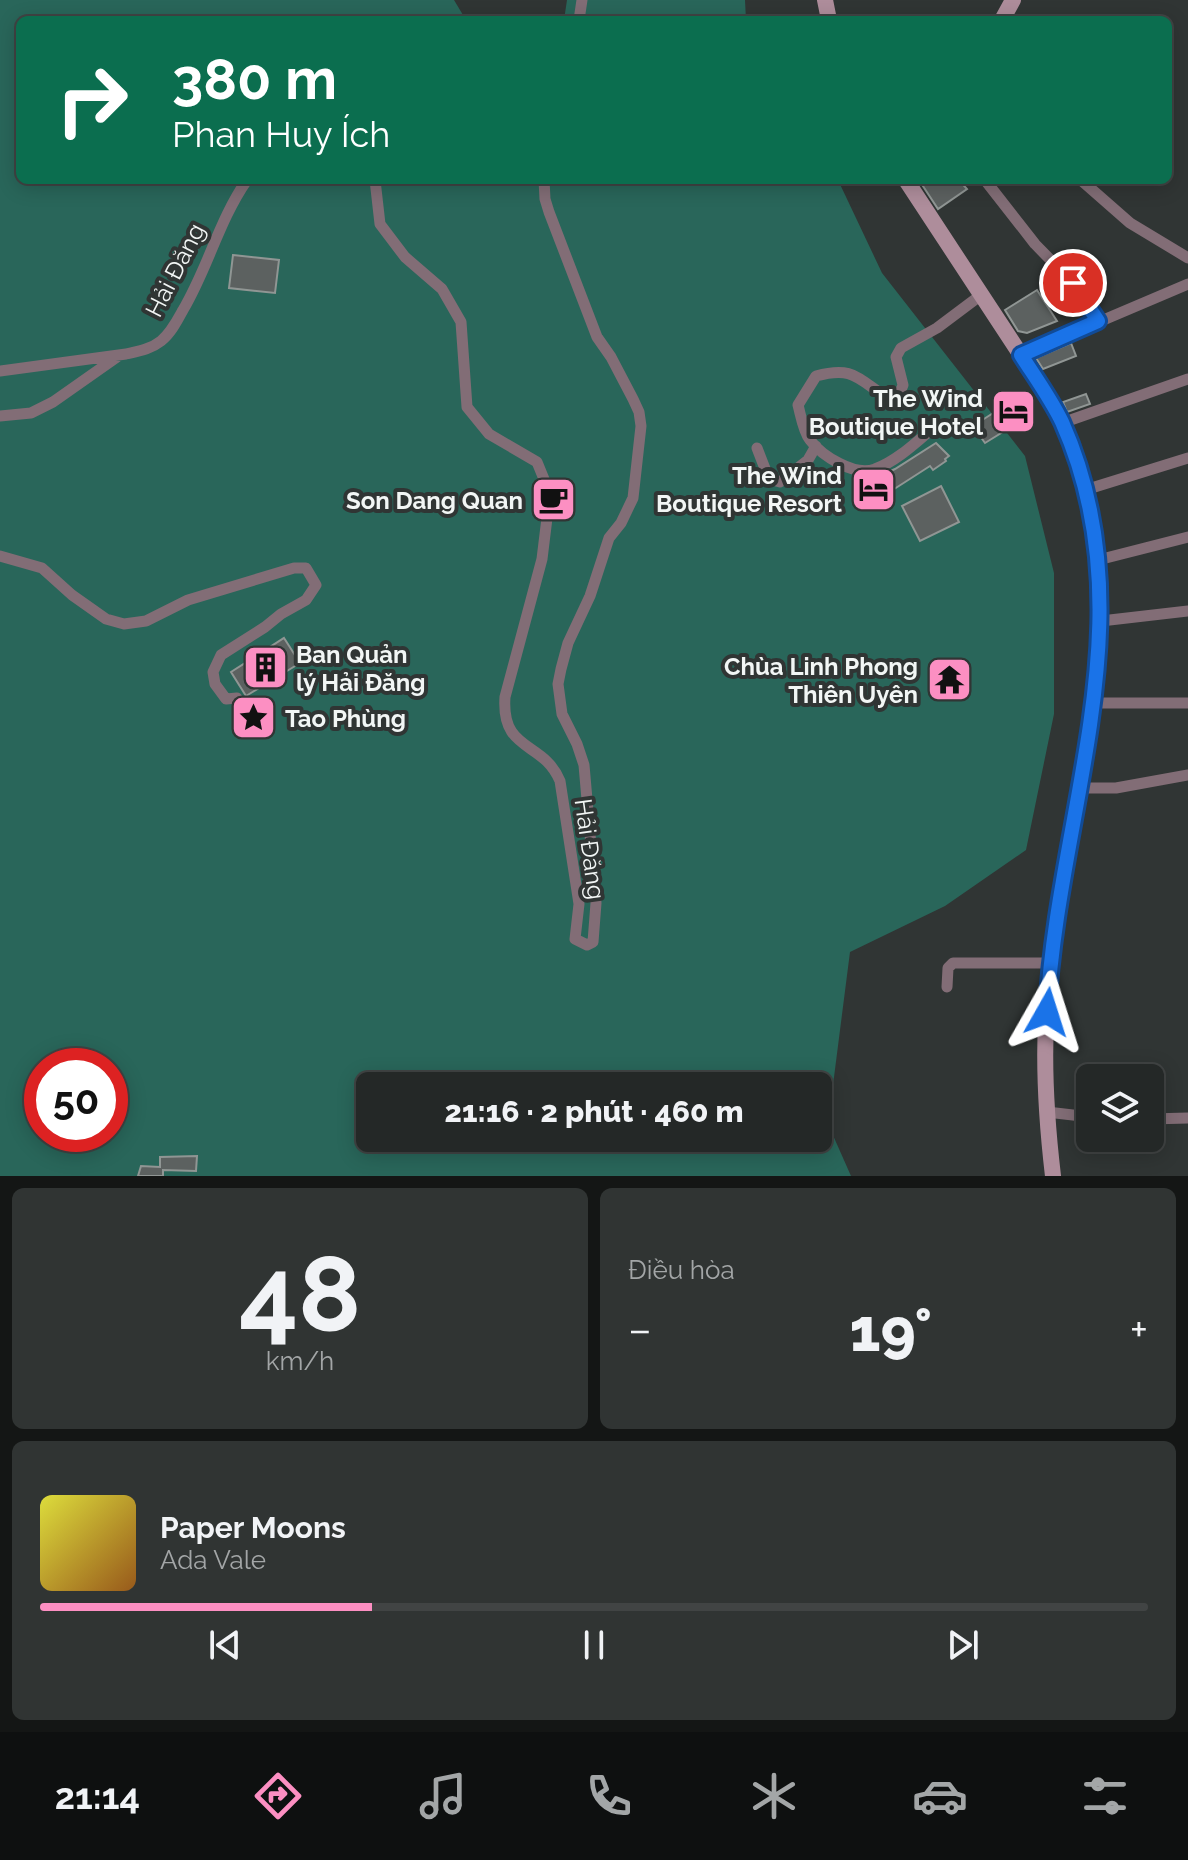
<!DOCTYPE html>
<html lang="vi">
<head>
<meta charset="utf-8">
<style>
  :root { --surface:#242827; --page:#303433; --text:#f1f3f6; --muted:#a3a6a7; --line:#414444; --accent:#fc8fc2 }
  body { margin:0; font-family:Raleway,sans-serif; background:var(--page); color:var(--text); height:100vh; display:flex; flex-direction:column; font-size:30px; white-space:nowrap }
  * { box-sizing:border-box; margin:0 }
  p { font-size:26px; color:var(--muted) }
  .icon { flex:none; width:44px; height:44px; fill:none; stroke:currentColor; stroke-width:2; stroke-linecap:round; stroke-linejoin:round }
  .map { position:relative; height:1176px; overflow:hidden }
  .panel { display:flex; flex-direction:column; gap:12px; padding:12px; background:#141615; flex:1 }
  .panel>* { flex:none }
  .guide { position:absolute; left:16px; top:16px; width:1156px; height:168px; border-radius:12px; box-shadow:0 4px 20px #0003,0 0 0 2px var(--line); background:#0b6e4f; color:#fff; overflow:hidden }
  .controls { position:absolute; left:1076px; top:1064px; display:grid; gap:16px }
  .controls a { display:grid; place-items:center; width:88px; height:88px; border-radius:12px; background:var(--surface); box-shadow:0 4px 20px #0003,0 0 0 2px var(--line); font-size:40px }
  .speed { position:absolute; left:24px; top:1048px; display:flex; gap:16px; font-size:40px; font-weight:700; text-align:center }
  .speed>* { display:grid; place-content:center; width:104px; height:104px; border-radius:50%; background:var(--surface); box-shadow:0 4px 20px #0003,0 0 0 2px var(--line); line-height:1 }
  .speed .limit { border:12px solid #d22; background:#fff; color:#111 }
  .pin { position:absolute; display:grid; place-items:center; width:68px; height:68px; color:#fff; margin:-34px; border:4px solid #fff; border-radius:50%; box-shadow:0 2px 8px #0007 }
  .me { position:absolute; width:88px; margin:-44px; rotate:6deg; stroke-linejoin:round; filter:drop-shadow(0 0 6px #0008) }
  .turn { display:flex; align-items:center; gap:28px; height:168px; padding:0 24px; font-size:36px }
  .turn .icon { width:104px; height:104px; stroke-width:2.5 }
  .turn b { display:block; font-size:56px; line-height:68px }
  .big { font-size:60px; font-weight:800; line-height:1.1 }
  .panel .widget { flex:1; display:flex; flex-direction:column; justify-content:center; gap:12px; min-width:0; padding:0 28px; border-radius:12px; background:var(--page) }
  .panel .dial { align-items:center; gap:0 }
  .dial b { font-size:104px; line-height:1 }
  .song { display:flex; align-items:center; gap:24px }
  .cover { width:96px; height:96px; border-radius:12px; background:linear-gradient(135deg,hsl(60 70% 55%),hsl(30 70% 35%)) }
  .played { height:8px; border-radius:4px; background:linear-gradient(90deg,var(--accent) 30%,var(--line) 30%) }
  .keys { display:flex; justify-content:space-around; direction:ltr }
  .heat { display:flex; justify-content:space-between; align-items:center; font-size:44px; direction:ltr }
  .panel .tiles { flex:1; display:grid; gap:12px; grid-template-columns:1fr 1fr }
  .widget:last-child { grid-column:span 2 }
  .trip { position:absolute; left:356px; top:1072px; width:476px; height:80px; border-radius:12px; background:var(--surface); box-shadow:0 4px 20px #0003,0 0 0 2px var(--line); font-weight:800; line-height:80px; text-align:center }
  .dock { display:flex; height:128px; justify-content:space-around; align-items:center; background:#0e1010; color:var(--muted) }
  .dock .icon { width:56px; height:56px }
  .dock .on { color:var(--accent) }
  .dock b { font-size:36px; color:var(--text) }
  .map>svg:first-child { display:block }
  .forest { fill:#29665a; fill-rule:evenodd }
  .building { fill:#5c6160; stroke:#909694; stroke-width:2 }
  .lines { fill:none; stroke-linecap:round; stroke-linejoin:round }
  .street { stroke:#826d76; stroke-width:11 }
  .secondary { stroke:#ae8d9b; stroke-width:16 }
  .route-casing { stroke:#114b97; stroke-width:20 }
  .route { stroke:#1a73e8; stroke-width:14 }
  .labels { text-anchor:middle; dominant-baseline:central; stroke-width:8; stroke-linejoin:round; paint-order:stroke }
  .street-label { font-size:24px; fill:#f2f6f5; stroke:#303534 }
  .poi-label { font-size:24px; font-weight:bold; fill:#f2f6f5; stroke:#303534; text-anchor:end }
</style>
</head>
<body>
<div class="map">
<svg width="1188" height="1176" viewBox="0 0 1188 1176">
  <rect width="100%" height="100%" fill="#303534"/>
  <path class="forest" d="M0 0H454L466 20H20V180H838L882 273 1025 456 1054 573V714L1026 850 945 906 850 952 828 1124 851 1176H0ZM42 1066H110V1134H42ZM370 1086H818V1138H370Z
    M567 0H745L746 20H564Z"/>
  <path class="building" d="M919 180H959L967 189 938 209Z
    M233 255 279 260 275 293 229 288Z
    M1037 290 1057 321 1027 333 1018 331 1005 310Z
    M1071 343 1076 356 1043 369 1036 358Z
    M1086 394 1090 404 1067 412 1063 402Z
    M1015 399 1027 417 985 443 973 426Z
    M936 443 949 456 945 459 946 461 933 470 930 466 874 502 871 498 866 502 856 490 866 481 868 482 895 469Z
    M941 486 959 522 920 541 902 506Z
    M284 638 300 663 246 696 231 672Z
    M197 1156 196 1171 163 1170V1176H138L141 1166 160 1167V1157Z"/>
  <g class="lines">
    <path class="street" d="M579 20 582 0
      M375 180 380 224 405 257 442 289 461 322 467 407 489 434 537 462 546 484 547 518 542 559 505 697C501 753 543 740 560 781L579 904 575 939 587 945 593 942 596 903 584 765 577 744 562 714 558 684 561 669 568 643 590 596 609 538 621 523 633 498 641 426 639 412 633 399 611 357 597 337 549 212 545 199 544 180
      M985 180 1035 244 1073 283 1098 321
      M1081 180 1130 223 1188 258
      M1021 355 1188 284
      M0 371 126 354C139 351 151 349 161 341 171 333 177 321 183 310 208 268 219 220 247 180
      M0 416 31 413 53 402 117 357
      M1062 423 1188 379
      M926 434C911 447 894 462 875 469 855 477 822 456 810 440 803 431 801 416 798 405L816 376C853 366 857 378 886 397L899 395 903 385 896 357 901 348 937 328 981 295
      M757 448 769 479 780 482 808 460 816 446
      M1085 490 1188 458
      M0 556 42 568 72 595 106 619 124 624 146 621 188 600 294 568H306L316 585 306 600 281 614 265 627 221 655 213 672 215 684 226 699 237 698
      M1098 560 1188 537
      M1101 621 1188 611
      M1095 703H1188
      M1080 788H1116L1188 775
      M947 987 948 968 953 963H1052
      M1047 1112 1090 1117
      M1150 1119 1188 1118"/>
    <path class="secondary" d="M825 0 829 20
      M1002 20 1013 0
      M906 180 1051 401C1153 595 1066 794 1048 995 1042 1055 1046 1116 1053 1176"/>
  </g>
  <g class="lines">
    <defs>
      <path id="route" d="M1047 1012C1057 813 1150 619 1062 422 1051 399 1035 377 1021 355L1098 321 1073 283"/>
    </defs>
    <use href="#route" class="route-casing"/>
    <use href="#route" class="route"/>
  </g>
  <defs>
    <symbol id="hotel-square" viewBox="-11 -11 22 22"><rect x="-9" y="-9" width="18" height="18" rx="4" fill="#fc8fc2" stroke="#303534"/><path d="M-6-4.5h1.5V1H6V5H4.5V3h-9V5H-6ZM-4 0a1.8 1.8 0 1 1 3.6 0ZM.5 0V-2.5h3Q6-2.5 6 0Z" fill="#111"/></symbol>
    <symbol id="cafe-square" viewBox="-11 -11 22 22"><rect x="-9" y="-9" width="18" height="18" rx="4" fill="#fc8fc2" stroke="#303534"/><path d="M-5.5-4.5H6V0H3Q3 3.5 0 3.5H-2.5Q-5.5 3.5-5.5 0ZM3-3.2v2h1.7v-2ZM-6 4.5H4V6H-6Z" fill="#111"/></symbol>
    <symbol id="building-square" viewBox="-11 -11 22 22"><rect x="-9" y="-9" width="18" height="18" rx="4" fill="#fc8fc2" stroke="#303534"/><path d="M-4-6H4V6H1V3H-1V6H-4ZM-2.5-4.3h1.7v1.8h-1.7ZM.8-4.3h1.7v1.8H.8ZM-2.5-1h1.7V.8h-1.7ZM.8-1h1.7V.8H.8Z" fill="#111"/></symbol>
    <symbol id="temple-square" viewBox="-11 -11 22 22"><rect x="-9" y="-9" width="18" height="18" rx="4" fill="#fc8fc2" stroke="#303534"/><path d="M0-6L5-2H3V0L6.5 2.5H4V6H1.5V3h-3V6H-4V2.5H-6.5L-3 0V-2H-5Z" fill="#111"/></symbol>
    <symbol id="sight-square" viewBox="-11 -11 22 22"><rect x="-9" y="-9" width="18" height="18" rx="4" fill="#fc8fc2" stroke="#303534"/><path d="M0-6L1.8-2.2L6-1.7L2.9 1.2L3.7 5.4L0 3.3L-3.7 5.4L-2.9 1.2L-6-1.7L-1.8-2.2Z" fill="#111"/></symbol>
  </defs>
  <g fill-rule="evenodd">
    <use href="#hotel-square" x="988" y="386" width="51" height="51"/>
    <use href="#hotel-square" x="848" y="464" width="51" height="51"/>
    <use href="#cafe-square" x="528" y="474" width="51" height="51"/>
    <use href="#building-square" x="240" y="642" width="51" height="51"/>
    <use href="#temple-square" x="924" y="654" width="51" height="51"/>
    <use href="#sight-square" x="228" y="692" width="51" height="51"/>
  </g>
  <g class="labels">
    <g class="street-label">
      <text transform="translate(175 270) rotate(-63)">Hải Đăng</text>
      <text transform="translate(590 849) rotate(82)">Hải Đăng</text>
    </g>
    <g class="poi-label">
      <text x="983" y="398">The Wind<tspan x="983" dy="28">Boutique Hotel</tspan></text>
      <text x="842" y="475">The Wind<tspan x="842" dy="28">Boutique Resort</tspan></text>
      <text x="523" y="500">Son Dang Quan</text>
      <text x="296" y="654" text-anchor="start">Ban Quản<tspan x="296" dy="28">lý Hải Đăng</tspan></text>
      <text x="918" y="666">Chùa Linh Phong<tspan x="918" dy="28">Thiên Uyên</tspan></text>
      <text x="285" y="718" text-anchor="start">Tao Phùng</text>
    </g>
  </g>
</svg>
<div class="controls">
<a><svg class="icon" aria-label="layers" viewBox="0 0 24 24"><path d="M12 4l9 5-9 5-9-5zM3 14l9 5 9-5"/></svg></a>
</div>
<div class="speed"><div class="limit">50</div></div>
<div class="pin" style="left:1073px;top:283px;background:#d93025"><svg class="icon" aria-label="arrive" viewBox="0 0 24 24"><path d="M6 21V4h12l-3 4 3 4H6"/></svg></div>
<svg class="me" style="left:1047px;top:1012px" viewBox="-20 -20 40 40"><path d="M0-17L14 15 0 8-14 15z" fill="#1a73e8" stroke="#fff" stroke-width="4"/></svg>
<div class="trip">21:16 · 2 phút · 460 m</div>
<div class="guide">
<div class="turn"><svg class="icon" aria-label="right" viewBox="0 0 24 24"><path d="M7 20v-9h11M14 6l5 5-5 5"/></svg><div><b>380 m</b>Phan Huy Ích</div></div>
</div>
</div>
<section class="panel">
<div class="tiles">
<div class="widget dial"><b>48</b><p>km/h</p></div>
<div class="widget"><p>Điều hòa</p>
<div class="heat"><a>−</a><b class="big">19°</b><a>+</a></div>
</div>
<div class="widget">
<div class="song"><i class="cover"></i><div><b>Paper Moons</b><p>Ada Vale</p></div></div>
<div class="played"></div>
<div class="keys"><svg class="icon" aria-label="previous" viewBox="0 0 24 24"><path d="M18 5L8 12l10 7zM5 5v14"/></svg><svg class="icon" aria-label="pause" viewBox="0 0 24 24"><path d="M8 5v14M16 5v14"/></svg><svg class="icon" aria-label="next" viewBox="0 0 24 24"><path d="M6 5l10 7-10 7zM19 5v14"/></svg></div>
</div>
</div>
</section>
<nav class="dock">
<b>21:14</b>
<svg class="icon on" aria-label="directions" viewBox="0 0 24 24"><path d="M12 3l9 9-9 9-9-9zM9 14v-3h6M13 9l2 2-2 2"/></svg>
<svg class="icon" aria-label="music" viewBox="0 0 24 24"><path d="M9 18V5l10-2v13"/><circle cx="6" cy="18" r="3"/><circle cx="16" cy="16" r="3"/></svg>
<svg class="icon" aria-label="phone" viewBox="0 0 24 24"><path d="M5 4h4l2 5-3 2q2 4 5 5l2-3 5 2v4C11 20 4 13 5 4z"/></svg>
<svg class="icon" aria-label="climate" viewBox="0 0 24 24"><path d="M12 3v18M4 7l16 10M4 17L20 7"/></svg>
<svg class="icon" aria-label="car" viewBox="0 0 24 24"><path d="M5 17H2v-5l4-1 3-4h7l3 4 3 1v5h-3M9 17h6M6 11h13"/><circle cx="7" cy="17" r="2"/><circle cx="17" cy="17" r="2"/></svg>
<svg class="icon" aria-label="filters" viewBox="0 0 24 24"><path d="M4 7h16M4 17h16"/><circle cx="9" cy="7" r="2"/><circle cx="15" cy="17" r="2"/></svg>
</nav>
</body>
</html>
